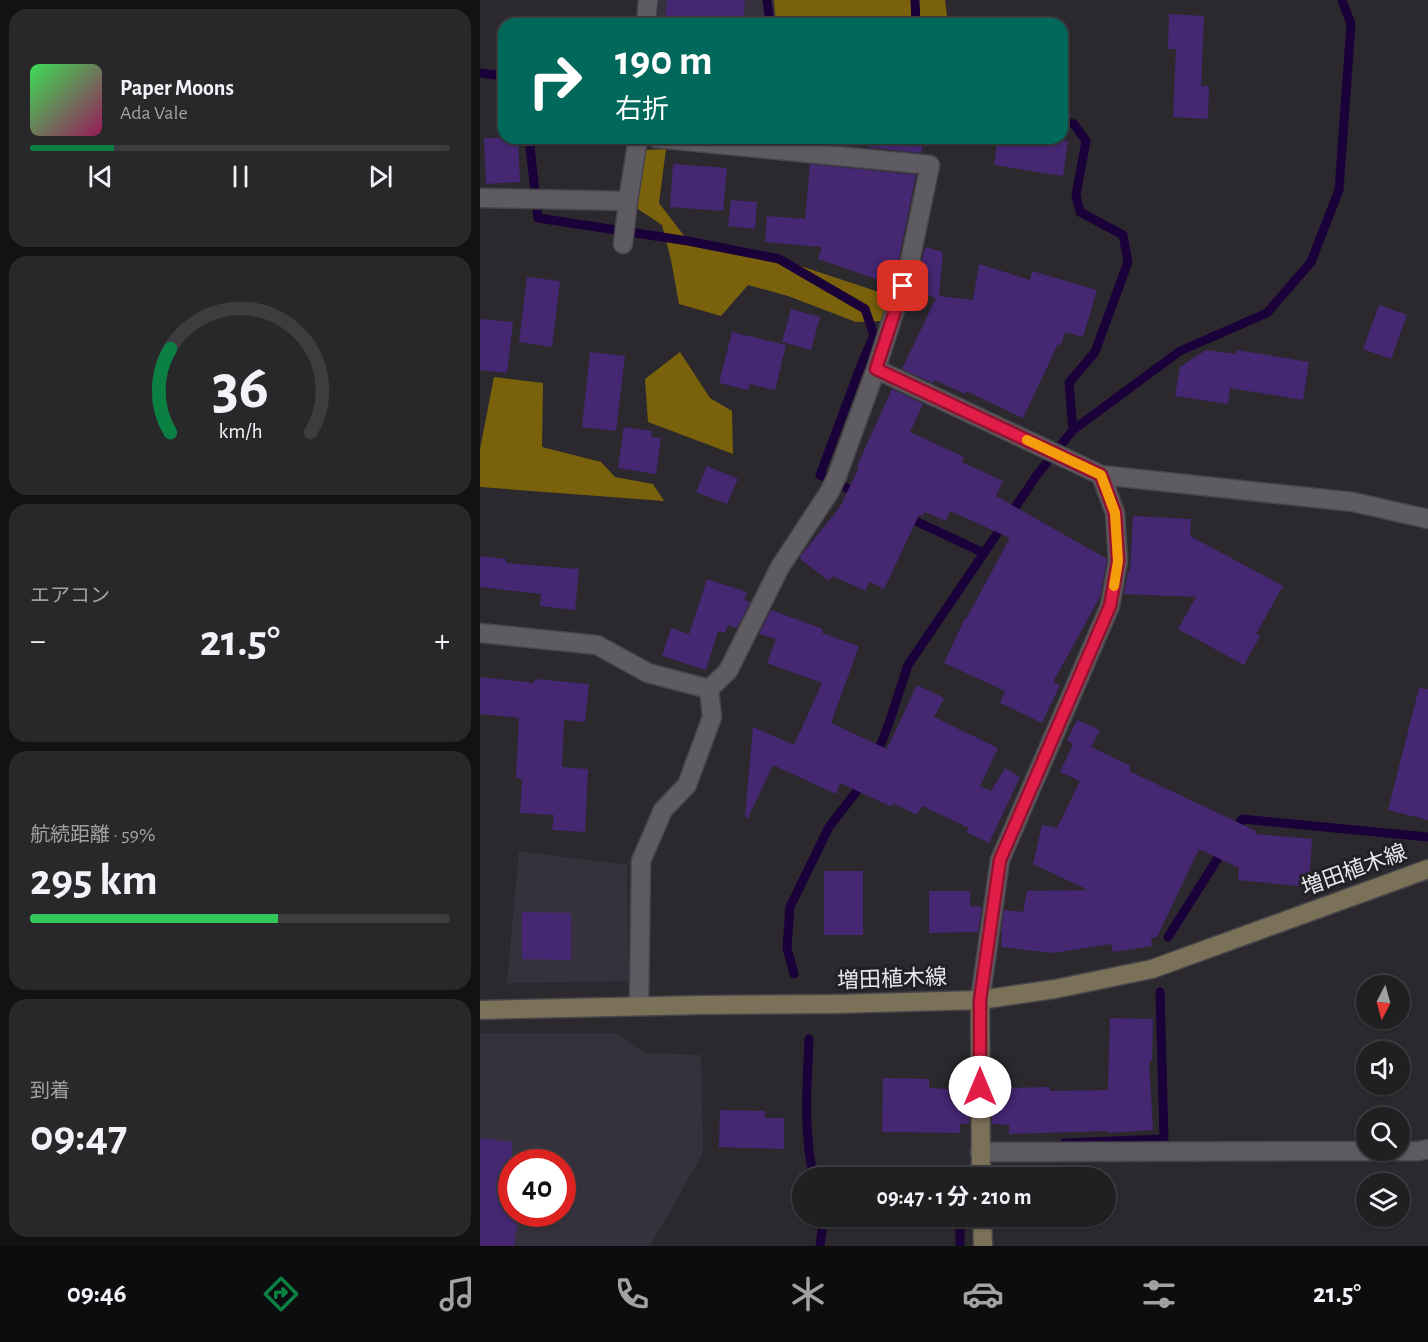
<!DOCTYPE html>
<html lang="ja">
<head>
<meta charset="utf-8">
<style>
  :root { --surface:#201f22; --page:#28272a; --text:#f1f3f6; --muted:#a2a2a5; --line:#3d3d40; --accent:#0b8043 }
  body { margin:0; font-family:"Alegreya Sans","Noto Sans JP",sans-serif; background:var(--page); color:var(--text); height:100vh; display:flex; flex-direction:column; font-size:22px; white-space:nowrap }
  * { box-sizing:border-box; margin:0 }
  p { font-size:20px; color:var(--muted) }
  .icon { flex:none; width:33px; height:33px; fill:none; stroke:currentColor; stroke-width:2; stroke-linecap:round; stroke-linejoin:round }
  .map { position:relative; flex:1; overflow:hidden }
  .side { display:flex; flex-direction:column; gap:9px; padding:9px; background:#121113; width:480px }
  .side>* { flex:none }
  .banner { position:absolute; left:18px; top:18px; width:570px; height:126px; border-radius:18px; box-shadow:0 2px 4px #0004,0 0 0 2px var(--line); background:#00695c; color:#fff; overflow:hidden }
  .needle { width:39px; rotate:186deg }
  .buttons { position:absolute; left:876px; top:975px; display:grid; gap:12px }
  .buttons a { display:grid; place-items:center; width:54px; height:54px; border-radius:50%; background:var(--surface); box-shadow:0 2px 4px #0004,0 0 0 2px var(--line); font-size:30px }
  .speed { position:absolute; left:18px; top:1149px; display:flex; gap:12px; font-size:30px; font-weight:700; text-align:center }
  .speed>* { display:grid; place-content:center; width:78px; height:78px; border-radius:50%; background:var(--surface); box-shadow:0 2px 4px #0004,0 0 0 2px var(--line); line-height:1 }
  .speed .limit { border:9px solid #d22; background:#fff; color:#111 }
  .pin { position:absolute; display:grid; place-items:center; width:51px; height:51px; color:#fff; margin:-26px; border-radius:12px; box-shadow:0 3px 9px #0006 }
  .me { position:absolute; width:66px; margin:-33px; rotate:0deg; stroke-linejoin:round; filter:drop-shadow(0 0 4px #0008) }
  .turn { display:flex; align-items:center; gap:21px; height:126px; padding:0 18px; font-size:27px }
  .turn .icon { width:78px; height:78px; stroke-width:2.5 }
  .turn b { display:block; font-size:42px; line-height:51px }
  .big { font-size:45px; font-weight:700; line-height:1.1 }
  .side .widget { flex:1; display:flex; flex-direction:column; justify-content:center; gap:9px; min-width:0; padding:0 21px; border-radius:18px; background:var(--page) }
  .side .dial { align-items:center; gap:0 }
  .dial svg { height:156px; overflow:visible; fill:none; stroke:var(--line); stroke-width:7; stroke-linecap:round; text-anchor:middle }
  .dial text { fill:var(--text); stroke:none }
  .song { display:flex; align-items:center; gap:18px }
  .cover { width:72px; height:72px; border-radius:9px; background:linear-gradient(135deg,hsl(130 70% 55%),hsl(330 70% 35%)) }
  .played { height:6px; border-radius:3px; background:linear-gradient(90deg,var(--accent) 20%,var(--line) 20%) }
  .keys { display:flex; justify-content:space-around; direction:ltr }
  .heat { display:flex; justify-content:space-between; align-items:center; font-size:33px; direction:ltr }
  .charge { height:9px; border-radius:4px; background:linear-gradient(90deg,#34c759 59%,var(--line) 0) }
  .trip { position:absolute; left:312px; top:1167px; width:324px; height:60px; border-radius:30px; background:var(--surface); box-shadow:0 2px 4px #0004,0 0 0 2px var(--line); font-weight:700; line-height:60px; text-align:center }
  .tabs { display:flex; height:96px; justify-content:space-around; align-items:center; background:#0d0c0e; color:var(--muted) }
  .tabs .icon { width:42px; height:42px }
  .tabs .selected { color:var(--accent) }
  .tabs b { font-size:27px; color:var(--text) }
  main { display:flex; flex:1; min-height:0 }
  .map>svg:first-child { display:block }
  .built { fill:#35323d; fill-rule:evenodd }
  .forest { fill:#7a610b }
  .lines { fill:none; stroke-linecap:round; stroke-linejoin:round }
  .stream { stroke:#1b0139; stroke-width:9 }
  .building { fill:#452772 }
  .street-casing { stroke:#46454a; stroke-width:21 }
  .secondary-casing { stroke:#46454a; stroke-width:21 }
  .street { stroke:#5e5c62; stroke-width:18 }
  .secondary { stroke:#7b7058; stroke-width:18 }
  .route-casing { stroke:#92132f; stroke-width:15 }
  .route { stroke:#e11d48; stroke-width:10 }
  .slow { stroke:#f59e0b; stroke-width:10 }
  .labels { text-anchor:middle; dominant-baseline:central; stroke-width:6; stroke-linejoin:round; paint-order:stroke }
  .street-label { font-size:22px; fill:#e8e7ea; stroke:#212025 }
</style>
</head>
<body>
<main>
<section class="side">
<div class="widget">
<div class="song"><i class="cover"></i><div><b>Paper Moons</b><p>Ada Vale</p></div></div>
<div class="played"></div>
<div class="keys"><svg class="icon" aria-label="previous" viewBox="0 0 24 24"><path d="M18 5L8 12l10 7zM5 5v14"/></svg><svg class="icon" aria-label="pause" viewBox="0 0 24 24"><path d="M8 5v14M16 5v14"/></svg><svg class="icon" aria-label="next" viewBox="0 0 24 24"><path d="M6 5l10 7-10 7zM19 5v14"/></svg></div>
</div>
<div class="widget dial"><svg viewBox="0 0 100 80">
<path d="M14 69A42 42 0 1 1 86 69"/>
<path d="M14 69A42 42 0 0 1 14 26" stroke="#0b8043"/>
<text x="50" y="56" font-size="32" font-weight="700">36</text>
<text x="50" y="72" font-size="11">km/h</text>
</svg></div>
<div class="widget"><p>エアコン</p>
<div class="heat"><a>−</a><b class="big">21.5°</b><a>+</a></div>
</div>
<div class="widget"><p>航続距離 · 59%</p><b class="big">295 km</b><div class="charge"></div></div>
<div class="widget"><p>到着</p><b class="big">09:47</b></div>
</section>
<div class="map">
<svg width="948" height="1246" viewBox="0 0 948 1246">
  <rect width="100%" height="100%" fill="#2b292e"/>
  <path class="built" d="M179 0H294L296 24H177Z
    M39 851 147 865 149 981 27 983Z
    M0 1033H135L165 1053 221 1055 223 1153 170 1246H0ZM32 1162H82V1214H32Z"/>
  <path class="forest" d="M294 0H465L468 24H296Z
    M186 149 179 203 208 241 299 259 411 296 403 321 376 322 308 296 268 285 241 316 199 304 191 260 182 225 155 207 164 150Z
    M200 352 230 398 252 411 253 454 168 422 165 379Z
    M14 377 63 383 62 447 121 462 135 477 173 484 184 501 0 487V449Z"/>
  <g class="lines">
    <path class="stream" d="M287 0 290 24
      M435 0 436 24
      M0 73 24 76
      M582 122 594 124 606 141 596 195 600 212 643 235 648 262 615 352 589 383 593 430
      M49 138 58 218 208 241 299 259 385 309 394 335 380 368 340 475 379 494
      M427 517 504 553
      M396 757 409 723 428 665 557 475 593 430 700 351 787 313 831 262 859 190 871 24 862 0
      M754 833 762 819 948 837
      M688 937 745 847
      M314 974 307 948 310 907 349 827 383 783
      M329 1039C327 1085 323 1133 334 1178
      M584 1143 684 1139 680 992
      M478 1172 479 1178
      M480 1216V1246
      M340 1246 344 1216"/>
  </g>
  <path class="building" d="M187 0H265L263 24H185Z
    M689 14 724 16 721 86H729L728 119 693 117 696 49H688Z
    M4 138H38L40 182 6 184Z
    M388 138H444L441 153 387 147Z
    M518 138H571L588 141 583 176 514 165Z
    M193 164 247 168 243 211 190 207Z
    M330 164 436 175 418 263 411 284 338 259 342 247 285 242 287 216 325 219Z
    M251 200 277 202 275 229 248 226Z
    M445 247 463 252 459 296 493 300 499 264 550 280 552 271 617 290 603 337 585 332 581 345 578 344 543 418 486 391 485 394 455 380 453 383 422 369 456 298 433 291 440 269Z
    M47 277 80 281 72 347 39 342Z
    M899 305 927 315 911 359 883 349Z
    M311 309 340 317 331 350 302 342Z
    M0 319 33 322 27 373 0 370Z
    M252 332 306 345 295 390 270 384 268 390 239 383Z
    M726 350 756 354 757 350 829 362 823 400 750 388 748 404 695 396 700 367Z
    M110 352 145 356 136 431 102 427Z
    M412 389 443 404 430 432 484 457 482 462 523 481 516 496 627 559 620 597 573 682 580 685 562 723 520 703 525 691 464 663 485 618 486 619 530 538 470 511 466 521 445 512 443 516 439 515 404 589 390 582 385 591 353 576 349 581 319 558 360 507 379 467 377 466Z
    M144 427 172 431 171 437 181 438 176 474 138 468Z
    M227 466 258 479 247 504 216 492Z
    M653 516 711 519 710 536 803 586 776 634 780 636 764 665 698 629 716 597 644 594 648 571 650 572Z
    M0 556 26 559V563L99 569 95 610 60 606 61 594 0 587Z
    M227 579 267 592 264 600 270 602 257 628 248 625 245 633 238 631 226 670 182 656 191 628 209 634Z
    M291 610 343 629 342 633 379 646 351 723 407 749 437 685 464 698 454 717 518 748 500 786 511 791 525 768 540 777 509 843 486 832 489 828 442 806 437 815 413 803 412 807 360 783 356 794 293 765 268 818 265 817 273 727 314 745 342 683 287 663 296 639 279 634Z
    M0 677 54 683 55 679 109 684 105 722 84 720 82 767 108 769 105 832 72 830 74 815 40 813 42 779 36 778 39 718 0 714Z
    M939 688 948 689V820L908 810Z
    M597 720 620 730 611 747 651 766 649 771 776 831V834L832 839 829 887 758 880 759 868 719 849 677 937 671 938 672 946 633 952 631 944 573 953 521 947 522 932H521L524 910 543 912 547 891 608 890 553 864 562 825 577 828 600 781 580 772 593 744 587 740Z
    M344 871H383V935H344Z
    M449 891H490V906L502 907 498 932 449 933Z
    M42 912 91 913V960L42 959Z
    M630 1018 673 1019 672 1061H669L673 1130 628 1133V1131L529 1134V1125L512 1124V1097H521V1088L570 1087V1091L628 1090Z
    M403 1078 449 1079V1088L469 1089 468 1096H489V1124H480V1133L402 1132Z
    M240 1110 285 1111V1118H304V1149L239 1147Z
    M0 1138 32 1142V1214H39L34 1246H0Z"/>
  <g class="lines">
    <defs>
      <path id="street" d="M166 24 168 0
        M0 198 148 201
        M143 244 148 201 158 138
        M396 369 621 475 873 502 948 519
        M0 633 117 645 168 673 229 689 248 671 300 567 350 491 357 476 396 369 429 266 450 165 176 138
        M500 1000 520 860 630 606 638 561 635 513 621 475
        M159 1006 161 861 183 810 207 785 232 717 229 689
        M500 1152 939 1151 948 1149"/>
      <path id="secondary" d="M500 1000 501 1178
        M0 1010 221 1005 356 1004 500 1000 575 989 672 969 948 869
        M502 1216 503 1246"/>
    </defs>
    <use href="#street" class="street-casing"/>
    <use href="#secondary" class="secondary-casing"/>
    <use href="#street" class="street"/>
    <use href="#secondary" class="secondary"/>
  </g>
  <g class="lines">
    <defs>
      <path id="route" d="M423 286 396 369 621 475 635 513 638 561 630 606 520 860 500 1000V1087"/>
    </defs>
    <use href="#route" class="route-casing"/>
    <use href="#route" class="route"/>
    <path class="slow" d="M547 440 621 475 635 513 638 561 634 586"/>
  </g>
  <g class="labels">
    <g class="street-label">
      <text transform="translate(874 870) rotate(-20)">増田植木線</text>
      <text transform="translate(412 979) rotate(-2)">増田植木線</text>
    </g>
  </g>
</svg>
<div class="buttons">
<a><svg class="needle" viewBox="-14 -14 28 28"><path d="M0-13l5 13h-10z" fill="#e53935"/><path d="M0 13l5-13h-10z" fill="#a2a2a5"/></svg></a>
<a><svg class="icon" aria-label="sound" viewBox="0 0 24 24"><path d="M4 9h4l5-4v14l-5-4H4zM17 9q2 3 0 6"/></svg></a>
<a><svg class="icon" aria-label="search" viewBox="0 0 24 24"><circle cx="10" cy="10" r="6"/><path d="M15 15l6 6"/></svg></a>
<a><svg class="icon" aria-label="layers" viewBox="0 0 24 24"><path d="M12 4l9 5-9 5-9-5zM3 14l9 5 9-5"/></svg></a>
</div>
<div class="speed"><div class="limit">40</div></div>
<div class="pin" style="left:423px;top:286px;background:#d93025"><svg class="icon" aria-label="arrive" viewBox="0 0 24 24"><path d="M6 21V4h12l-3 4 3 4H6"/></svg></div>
<svg class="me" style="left:500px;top:1087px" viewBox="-20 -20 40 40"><circle r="19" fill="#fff"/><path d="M0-13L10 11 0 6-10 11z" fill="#e11d48"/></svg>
<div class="trip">09:47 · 1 分 · 210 m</div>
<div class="banner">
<div class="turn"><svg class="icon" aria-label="right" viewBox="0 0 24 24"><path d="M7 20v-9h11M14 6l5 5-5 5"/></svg><div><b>190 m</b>右折</div></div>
</div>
</div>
</main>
<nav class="tabs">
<b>09:46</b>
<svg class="icon selected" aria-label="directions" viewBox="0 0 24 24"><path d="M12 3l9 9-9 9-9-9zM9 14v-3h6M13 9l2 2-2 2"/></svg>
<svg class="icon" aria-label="music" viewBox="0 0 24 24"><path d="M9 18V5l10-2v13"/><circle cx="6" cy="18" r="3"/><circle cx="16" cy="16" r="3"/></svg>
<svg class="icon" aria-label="phone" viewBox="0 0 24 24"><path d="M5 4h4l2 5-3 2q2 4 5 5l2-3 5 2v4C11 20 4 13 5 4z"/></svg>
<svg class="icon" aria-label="climate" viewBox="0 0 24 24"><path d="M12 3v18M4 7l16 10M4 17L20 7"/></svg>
<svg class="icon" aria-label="car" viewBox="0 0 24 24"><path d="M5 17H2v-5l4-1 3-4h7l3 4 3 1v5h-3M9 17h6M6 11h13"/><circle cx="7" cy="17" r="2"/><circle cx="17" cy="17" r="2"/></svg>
<svg class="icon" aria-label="filters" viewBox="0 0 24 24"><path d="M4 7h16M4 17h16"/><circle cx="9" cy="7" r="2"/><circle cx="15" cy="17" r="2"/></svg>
<b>21.5°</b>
</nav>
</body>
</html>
